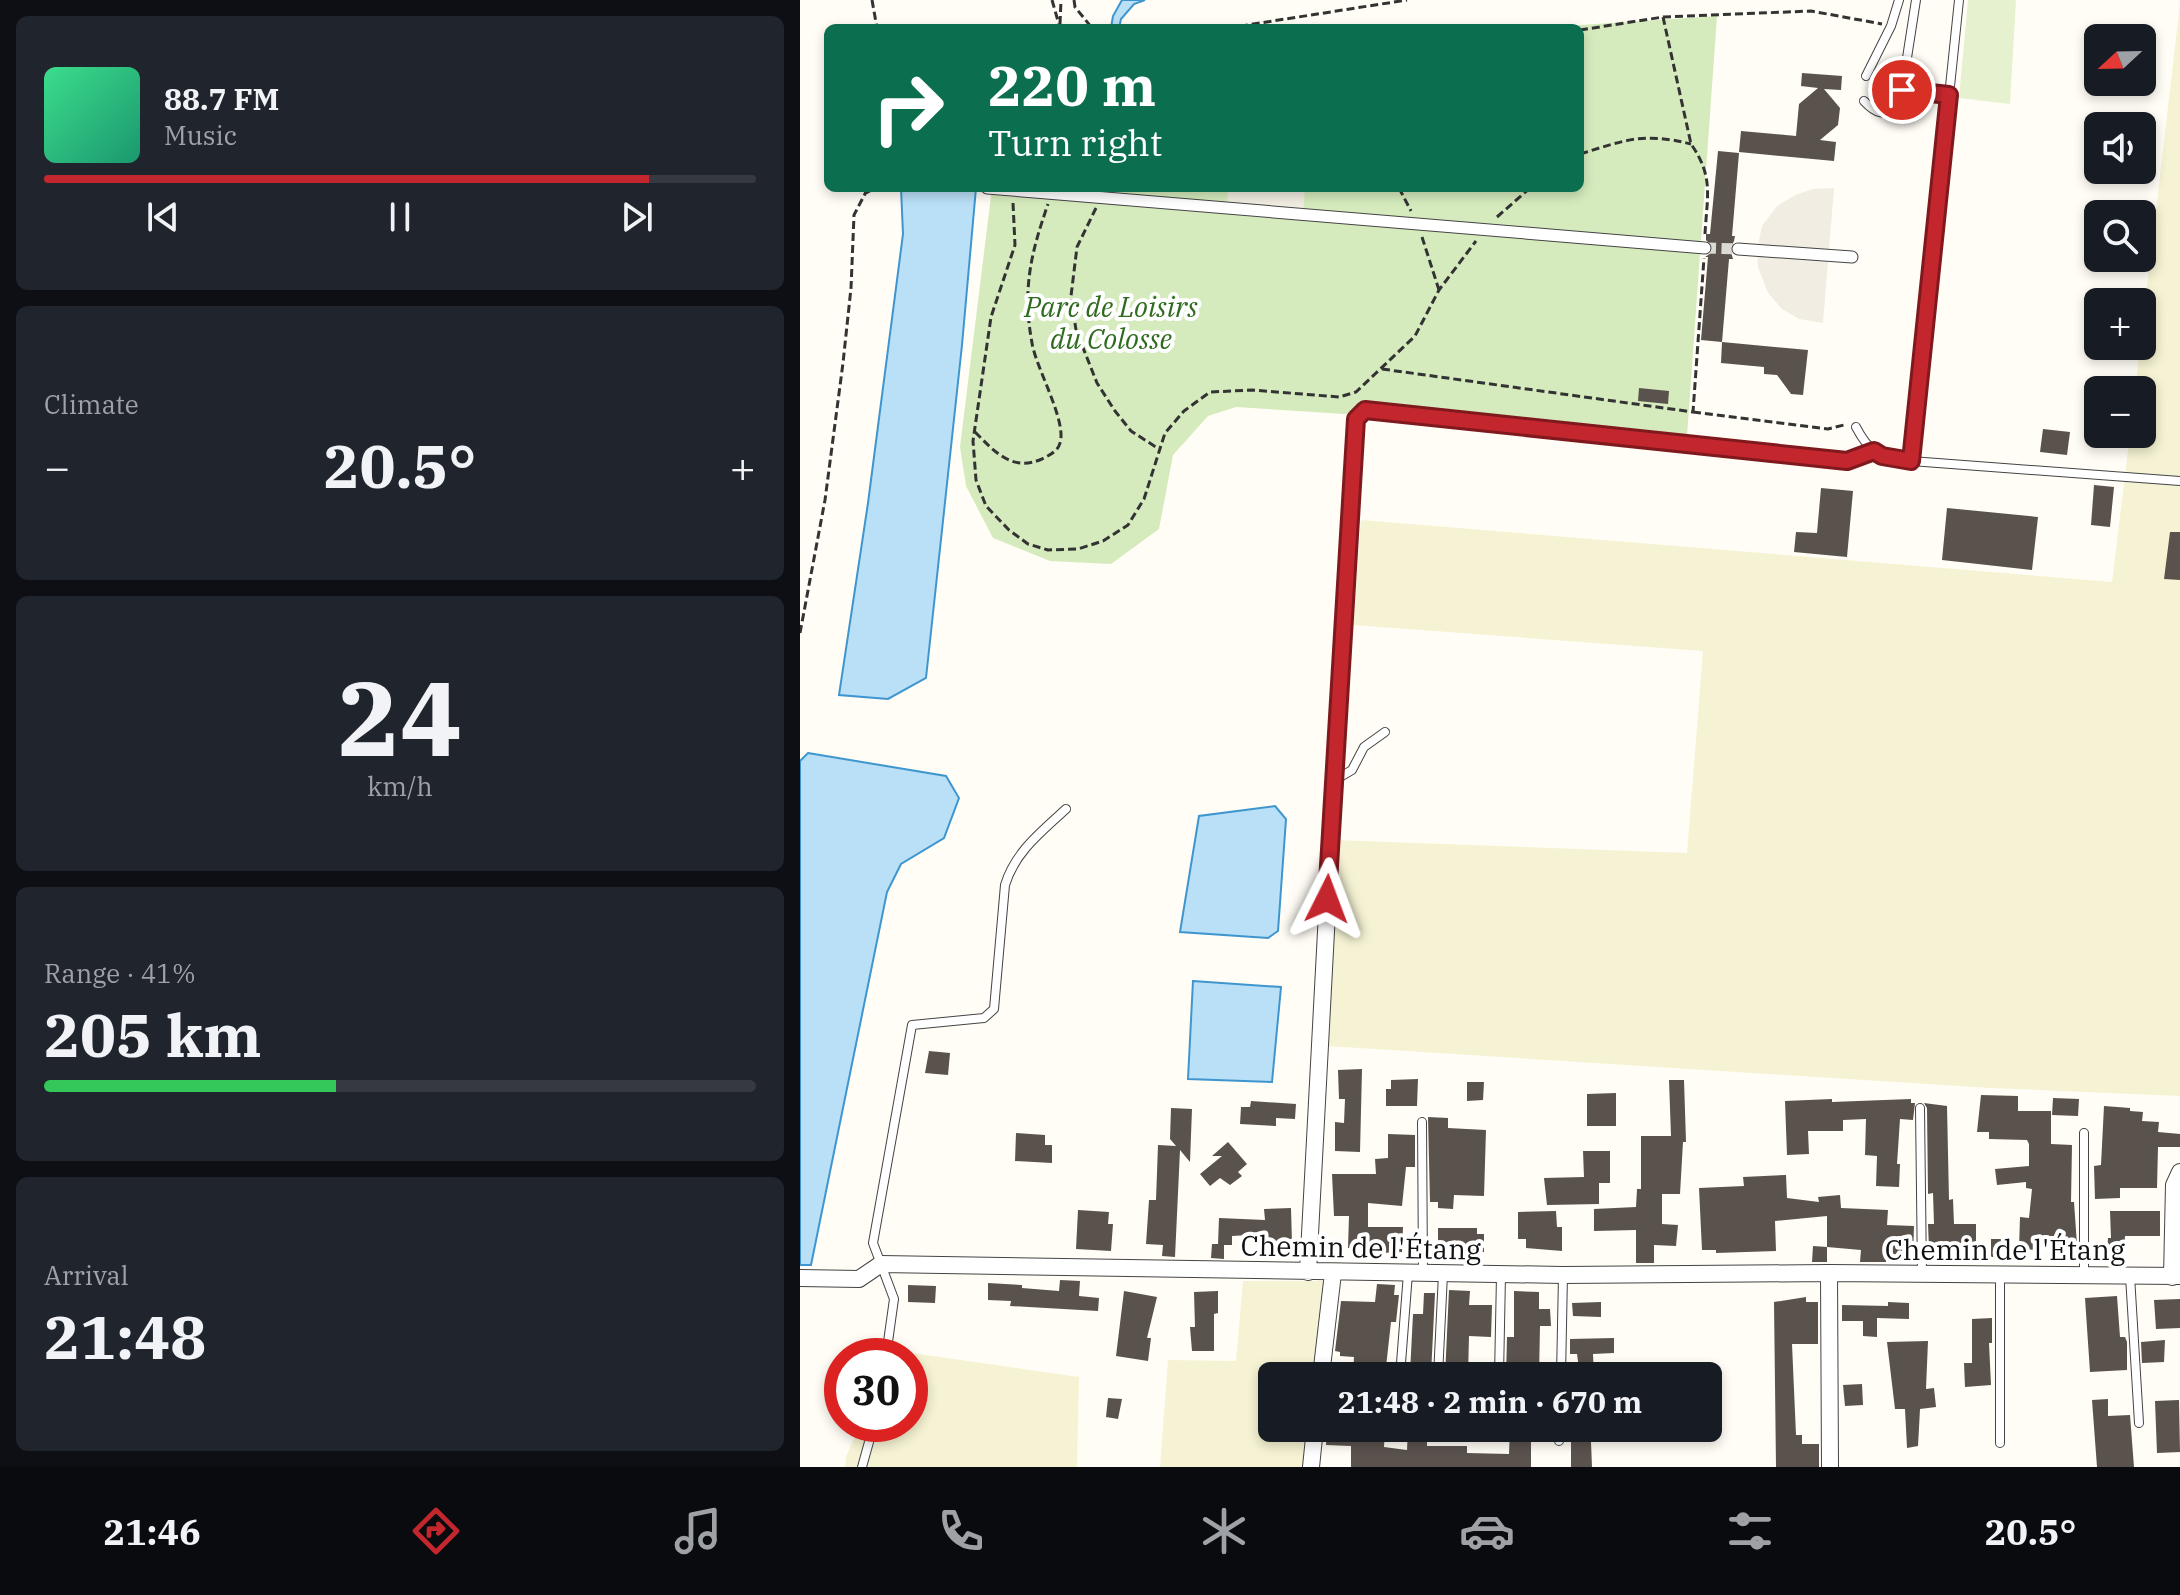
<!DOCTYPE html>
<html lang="en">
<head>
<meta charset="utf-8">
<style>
  :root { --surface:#171b24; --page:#20242c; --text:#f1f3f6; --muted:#9ea1a6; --line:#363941; --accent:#c4262e }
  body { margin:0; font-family:"IBM Plex Serif",serif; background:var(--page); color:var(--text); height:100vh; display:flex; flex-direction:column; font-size:30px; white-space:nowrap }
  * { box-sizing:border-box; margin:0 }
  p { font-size:26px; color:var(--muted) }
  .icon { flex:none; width:44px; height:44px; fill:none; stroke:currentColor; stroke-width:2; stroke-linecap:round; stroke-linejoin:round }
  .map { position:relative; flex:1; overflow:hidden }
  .panel { display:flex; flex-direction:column; gap:16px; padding:16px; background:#0d0f14; width:800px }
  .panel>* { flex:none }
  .hud { position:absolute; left:24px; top:24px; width:760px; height:168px; border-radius:12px; box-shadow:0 4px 12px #0003; background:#0b6e4f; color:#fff; overflow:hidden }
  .needle { width:52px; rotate:248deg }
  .tools { position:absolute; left:1284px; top:24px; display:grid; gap:16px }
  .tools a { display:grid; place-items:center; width:72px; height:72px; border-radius:12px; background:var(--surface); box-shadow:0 4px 12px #0003; font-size:40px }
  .speed { position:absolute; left:24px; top:1338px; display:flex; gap:16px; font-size:40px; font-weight:700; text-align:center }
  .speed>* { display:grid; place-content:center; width:104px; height:104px; border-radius:50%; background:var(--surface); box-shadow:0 4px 12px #0003; line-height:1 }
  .speed .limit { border:12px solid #d22; background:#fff; color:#111 }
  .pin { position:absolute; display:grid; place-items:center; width:68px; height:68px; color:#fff; margin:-34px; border:4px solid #fff; border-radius:50%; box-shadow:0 2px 8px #0007 }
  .me { position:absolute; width:88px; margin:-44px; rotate:3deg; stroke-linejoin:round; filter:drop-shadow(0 0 6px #0008) }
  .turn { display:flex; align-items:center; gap:28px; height:168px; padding:0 32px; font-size:36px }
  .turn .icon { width:104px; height:104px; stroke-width:2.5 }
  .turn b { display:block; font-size:56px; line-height:68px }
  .big { font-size:60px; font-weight:700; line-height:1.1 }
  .panel .card { flex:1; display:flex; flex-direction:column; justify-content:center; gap:12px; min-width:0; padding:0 28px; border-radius:12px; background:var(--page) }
  .panel .dial { align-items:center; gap:0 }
  .dial b { font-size:104px; line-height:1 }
  .song { display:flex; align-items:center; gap:24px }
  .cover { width:96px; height:96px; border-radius:12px; background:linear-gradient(135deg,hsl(150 70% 55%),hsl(160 70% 35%)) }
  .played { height:8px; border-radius:4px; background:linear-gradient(90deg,var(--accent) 85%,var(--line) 85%) }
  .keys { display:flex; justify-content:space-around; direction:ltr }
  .heat { display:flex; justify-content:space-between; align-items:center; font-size:44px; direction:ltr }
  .charge { height:12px; border-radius:6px; background:linear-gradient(90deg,#34c759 41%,var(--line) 0) }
  .trip { position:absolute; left:458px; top:1362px; width:464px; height:80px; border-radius:12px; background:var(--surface); box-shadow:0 4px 12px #0003; font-weight:700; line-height:80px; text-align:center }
  .tab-bar { display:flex; height:128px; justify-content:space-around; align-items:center; background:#090b0e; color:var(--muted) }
  .tab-bar .icon { width:56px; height:56px }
  .tab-bar .selected { color:var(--accent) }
  .tab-bar b { font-size:36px; color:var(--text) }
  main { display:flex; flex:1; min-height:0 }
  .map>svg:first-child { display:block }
  .farmland { fill:#f6f3d4 }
  .green { fill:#d5ebbd }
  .pitch { fill:#e6f2cf }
  .plaza { fill:#f1ede2 }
  .water { fill:#b9e0f7; stroke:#3f96cf; stroke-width:2 }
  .building { fill:#5a524d }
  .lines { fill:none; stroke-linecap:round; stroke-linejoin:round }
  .pedestrian-tunnel { stroke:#dbdad3; stroke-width:11; stroke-dasharray:11 5.5; stroke-linecap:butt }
  .service-casing { stroke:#444; stroke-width:10 }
  .pedestrian-casing { stroke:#444; stroke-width:13 }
  .minor-casing { stroke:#444; stroke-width:18 }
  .path { stroke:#333; stroke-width:3; stroke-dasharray:8 4; stroke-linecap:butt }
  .service { stroke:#fff; stroke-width:8 }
  .pedestrian { stroke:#fff; stroke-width:11 }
  .minor { stroke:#fff; stroke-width:16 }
  .route-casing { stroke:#7f191e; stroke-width:20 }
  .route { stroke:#c4262e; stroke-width:14 }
  .labels { text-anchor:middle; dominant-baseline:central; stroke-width:8; stroke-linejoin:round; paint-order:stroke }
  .park-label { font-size:28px; font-style:italic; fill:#2f6b1f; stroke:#fff }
  .street-label { font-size:28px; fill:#111; stroke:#fff }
</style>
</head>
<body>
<main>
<section class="panel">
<div class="card">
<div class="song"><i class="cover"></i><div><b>88.7 FM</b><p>Music</p></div></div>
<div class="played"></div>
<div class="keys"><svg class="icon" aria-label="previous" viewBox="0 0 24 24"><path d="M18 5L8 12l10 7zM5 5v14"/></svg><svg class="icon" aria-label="pause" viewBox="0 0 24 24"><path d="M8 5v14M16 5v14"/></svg><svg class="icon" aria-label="next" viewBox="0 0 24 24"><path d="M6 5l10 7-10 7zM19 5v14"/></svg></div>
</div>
<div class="card"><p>Climate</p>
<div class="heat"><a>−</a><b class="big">20.5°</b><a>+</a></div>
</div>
<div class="card dial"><b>24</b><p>km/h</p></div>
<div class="card"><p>Range · 41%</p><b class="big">205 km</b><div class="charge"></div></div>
<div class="card"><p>Arrival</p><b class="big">21:48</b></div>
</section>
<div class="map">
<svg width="1380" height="1467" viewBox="0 0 1380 1467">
  <rect width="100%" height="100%" fill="#fffdf5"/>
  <path class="farmland" d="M1380 4V1096L1190 1088 527 1046 533 840 887 853 903 651 553 625 561 520 1312 582 1330 434H1342V390H1335Z
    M443 1281H530L518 1376H472V1428H512L507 1467H360L368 1360 436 1361Z
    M91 1350 279 1377 277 1467H45L46 1457 60 1424H110V1356H88Z"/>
  <path class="green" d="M917 16 887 436 436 407 408 416 373 455 359 529 311 564 250 561 193 538 166 486 160 447 192 188H780V28H735Z"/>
  <path class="pitch" d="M1168 0H1216L1210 104 1159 98Z"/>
  <path class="plaza" d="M428 188H505L503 214 427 207Z
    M1034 188 1023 323 999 319 982 309 968 293 958 267 957 250 962 226 977 206 995 195 1013 189Z"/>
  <path class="water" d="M322 0H345L334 4 321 19 319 28H311L313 16Z
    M101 188H176L162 345 126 678 88 699 39 695 68 503 103 234Z
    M8 753 146 776 159 798 144 838 101 864 87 892 11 1265H0V761Z
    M475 806 486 819 478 931 468 938 380 932 399 816Z
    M393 981 481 987 472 1082 388 1079Z"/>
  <path class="building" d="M1002 73 1042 76 1041 90 1024 89 1040 108 1038 125 1020 140 1036 142 1034 161 939 152 941 131 996 136 999 104 1018 88 1001 86Z
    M918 151 939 153 932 236H935L934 241 930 249 933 259H929L922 342 901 340 908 257H905L911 253 913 248 906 240V234H910Z
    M922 342 1008 350 1003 395 991 394 977 375 964 374V367L921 363Z
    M839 388 869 391 868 404 838 401Z
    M1243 429 1270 432 1267 455 1240 452Z
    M1294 485 1314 487 1310 527 1291 525Z
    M1021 488 1053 491 1047 557 994 552 996 532 1017 533Z
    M1147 508 1238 517 1232 570 1142 560Z
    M1370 532H1380V580L1364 579Z
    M129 1051 150 1053 148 1075 125 1073Z
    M562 1069 560 1152 535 1151V1122L544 1123 545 1099H539L538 1070Z
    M618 1079 617 1106H586V1089H591V1080Z
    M869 1080H884L886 1142H883L880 1194H862V1224L878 1225 876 1246 854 1245V1263H836V1230L794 1231V1209L836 1207 837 1189H841V1136H871Z
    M667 1082H684L683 1100 667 1101Z
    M816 1093V1126H787V1094Z
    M1181 1095 1218 1096V1111H1251V1144L1272 1145 1271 1202H1274L1277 1245H1242V1250L1219 1249 1220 1217 1229 1218 1232 1189 1226 1188V1182L1197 1185 1195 1169 1229 1166V1144L1227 1140 1189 1139V1132H1177Z
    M1253 1098 1279 1099 1278 1116 1252 1115Z
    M1032 1099V1102L1111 1099V1103H1115L1113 1120 1100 1119 1097 1164H1100L1099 1187 1076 1186 1077 1156 1065 1155 1066 1119 1043 1120V1131H1008L1009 1154 987 1155 985 1101Z
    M451 1101 496 1104 495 1119 476 1118V1126L440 1124 441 1107H450Z
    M1124 1103 1147 1106 1149 1200 1153 1199 1154 1224H1176V1249H1129L1128 1224H1134L1133 1193 1128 1194 1127 1108Z
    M1304 1106 1330 1108V1111L1343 1112 1342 1121 1359 1122 1358 1132 1380 1134V1147H1358L1357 1188H1320V1198L1295 1199 1294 1166 1301 1165Z
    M371 1108 392 1109 390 1162 380 1150 375 1257 362 1256 363 1245 346 1244 349 1200H356L358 1145 376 1146 370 1139Z
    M628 1117 648 1118V1128L686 1130 684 1196 654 1195 653 1209 638 1208V1202H630Z
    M216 1133 245 1135V1145H252V1163L215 1161Z
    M588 1134 615 1135V1167H606L602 1206 568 1203V1227H603L602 1252 580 1253V1250L548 1248 549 1216H534L532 1174H576L575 1159 588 1158Z
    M428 1142 447 1164 438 1172 442 1176 430 1185 420 1178 410 1186 400 1174 422 1156H412Z
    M783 1151H810V1183H799V1204L747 1205 744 1178 784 1177Z
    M986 1175 987 1198 1019 1202 1018 1197 1040 1195 1041 1208 1088 1210 1087 1225 1114 1226 1113 1257 1086 1255V1262H1060L1061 1250 1027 1247V1216L975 1221 976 1251 916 1253V1250H902L899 1188 944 1186 943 1177Z
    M491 1208 492 1244 477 1245V1249L465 1250V1234L432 1236V1245H424V1259L411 1258 412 1244H418L419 1218 465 1220 464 1209Z
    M278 1210 309 1212 308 1224H313L311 1251 276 1249Z
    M756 1211 757 1227H762V1251L726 1248V1239H718V1212Z
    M1310 1211H1360V1236H1325L1324 1256 1307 1255 1308 1238H1311Z
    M638 1228H677V1234H684V1252H657V1245L638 1246Z
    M1191 1239H1206L1205 1257H1191Z
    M1013 1246 1027 1247V1262H1012Z
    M260 1280 280 1281 279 1296 299 1298 298 1311 210 1306 211 1301 188 1300V1283L222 1285V1288L259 1291Z
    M577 1284 595 1285 594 1295H599L596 1322H591L585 1376H553L554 1357 540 1356V1352L535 1351 541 1301 575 1302Z
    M108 1285 136 1286 135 1303 108 1302Z
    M649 1290 670 1291 669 1305H692L691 1337 669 1336 668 1376H645Z
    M324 1291 357 1297 347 1338H351L348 1361 316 1356Z
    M418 1291V1313L414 1314V1351H392L390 1327H395L394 1292Z
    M714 1291 739 1292V1309H750L751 1326H740L739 1376H706L707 1337H714Z
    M624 1293H635L631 1374 610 1373 613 1314H623Z
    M1317 1296 1320 1337H1325L1327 1342V1370L1290 1372 1285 1298Z
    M1006 1297V1302H1018V1344H992L996 1435H1002V1444H1019V1467H976L974 1302Z
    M1380 1299V1328L1356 1329 1354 1300Z
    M801 1302V1317L773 1316 772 1303Z
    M1088 1302 1109 1303V1319L1077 1318V1337L1063 1336V1321H1042V1305L1088 1306Z
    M1192 1318V1343H1189L1191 1385 1165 1387 1164 1363H1172V1319Z
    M814 1338V1353L793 1354 794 1376H780L777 1354H770V1339Z
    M1365 1340 1364 1362 1342 1363 1341 1342Z
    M1128 1341 1126 1389 1134 1388 1136 1407 1120 1409 1118 1446 1107 1448 1105 1409H1095L1087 1342Z
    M1062 1384 1063 1405 1045 1406 1043 1385Z
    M308 1398 322 1399 318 1419 306 1417Z
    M1308 1399V1416L1330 1415 1334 1467H1297L1292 1400Z
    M1379 1400 1380 1452 1357 1453 1355 1401Z
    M527 1428H585L584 1447 607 1450 608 1428 627 1429V1446H667V1453L709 1454 710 1428H731V1467H551V1446L526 1445Z
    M771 1428H801V1442H791L792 1467H771Z"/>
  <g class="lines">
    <path class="pedestrian-tunnel" d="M905 248 938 249"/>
    <defs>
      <path id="service" d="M1116 0 1102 90 1149 95
        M1066 76 1091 26 1099 0
        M1064 101C1076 114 1084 116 1100 108
        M1056 427C1071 456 1080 455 1111 461L1380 481
        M1111 461 1159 0
        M585 732 564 747 552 770 535 780 556 419 565 410 1047 461 1074 451
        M531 837 535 780
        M1120 1108 1122 1275
        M622 1122 623 1273
        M1284 1133V1275
        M1200 1276V1443
        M1330 1276 1339 1423
        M86 1356 94 1299 73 1243 112 1025 184 1018 194 1009 205 885C215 852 241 832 266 809
        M600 1376 608 1273
        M638 1376 643 1274
        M699 1376 701 1275
        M761 1376 763 1275
        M595 1435 596 1428
        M759 1441V1428
        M62 1467 74 1424"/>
      <path id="pedestrian" d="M187 188 905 248
        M938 249 1052 257"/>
      <path id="minor" d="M508 1272 531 837
        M1029 1273 1030 1467
        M1372 1277 1374 1185 1380 1172
        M0 1278 59 1279 81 1264 763 1275 1029 1273 1380 1276
        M521 1376 533 1273
        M511 1467 515 1428"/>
    </defs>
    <use href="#service" class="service-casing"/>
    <use href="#pedestrian" class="pedestrian-casing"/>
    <use href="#minor" class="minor-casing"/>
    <path class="path" d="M72 0 77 28
      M252 0 260 28
      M274 0 275 7 292 28
      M863 17 1011 11 1082 24
      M260 24 261 0
      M428 28 607 0
      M780 30 863 17 891 144C914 177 907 196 905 234
      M780 154C826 140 843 132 891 144
      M599 188 611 211
      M66 193 75 188
      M213 203 215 245 191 317 173 441 176 480 186 506 209 530 228 544 248 550 278 549 303 541 328 525 344 499 365 433 384 411 410 392 452 390 539 397 556 392 615 336 639 290 676 241
      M296 208 277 247 271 296 276 330 297 383 315 411 331 431 359 449
      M697 217 730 188
      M622 237 639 290
      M582 369 893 412 904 258
      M893 412 1028 429 1044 425
      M175 432C195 452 212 472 242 459 250 455 258 451 260 443 267 421 236 368 232 343 222 289 231 253 248 204
      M0 633 25 500 43 363 51 288 54 215 68 188"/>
    <use href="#service" class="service"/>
    <use href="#pedestrian" class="pedestrian"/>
    <use href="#minor" class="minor"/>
  </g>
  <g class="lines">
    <defs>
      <path id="route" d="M527 899 556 419 565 410 1047 461 1074 451 1082 456 1111 461 1149 95 1102 90"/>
    </defs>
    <use href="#route" class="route-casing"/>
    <use href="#route" class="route"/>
  </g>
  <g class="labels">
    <g class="park-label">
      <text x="311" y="306">Parc de Loisirs<tspan x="311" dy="32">du Colosse</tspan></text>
    </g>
    <g class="street-label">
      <text transform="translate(561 1247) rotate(1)">Chemin de l'Étang</text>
      <text x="1205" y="1249">Chemin de l'Étang</text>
    </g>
  </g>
</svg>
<div class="tools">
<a><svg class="needle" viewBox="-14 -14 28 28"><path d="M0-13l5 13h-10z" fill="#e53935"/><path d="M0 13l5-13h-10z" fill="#9ea1a6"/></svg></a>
<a><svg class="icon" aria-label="sound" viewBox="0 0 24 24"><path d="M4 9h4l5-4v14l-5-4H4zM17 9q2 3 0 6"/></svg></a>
<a><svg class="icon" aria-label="search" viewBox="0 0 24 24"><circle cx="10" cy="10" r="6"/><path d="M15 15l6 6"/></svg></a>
<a>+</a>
<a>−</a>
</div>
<div class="speed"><div class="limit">30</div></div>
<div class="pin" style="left:1102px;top:90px;background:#d93025"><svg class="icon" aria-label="arrive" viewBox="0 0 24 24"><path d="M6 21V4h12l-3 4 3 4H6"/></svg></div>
<svg class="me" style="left:527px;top:899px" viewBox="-20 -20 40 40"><path d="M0-17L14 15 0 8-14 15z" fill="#c4262e" stroke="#fff" stroke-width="4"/></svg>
<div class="trip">21:48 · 2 min · 670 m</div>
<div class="hud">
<div class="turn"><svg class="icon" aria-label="right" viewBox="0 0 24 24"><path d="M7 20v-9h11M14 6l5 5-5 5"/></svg><div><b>220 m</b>Turn right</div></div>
</div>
</div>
</main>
<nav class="tab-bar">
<b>21:46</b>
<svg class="icon selected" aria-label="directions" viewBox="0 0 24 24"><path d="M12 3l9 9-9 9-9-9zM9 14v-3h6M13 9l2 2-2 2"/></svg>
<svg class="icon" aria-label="music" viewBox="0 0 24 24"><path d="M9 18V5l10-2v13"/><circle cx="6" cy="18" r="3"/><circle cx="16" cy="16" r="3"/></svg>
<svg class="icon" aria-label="phone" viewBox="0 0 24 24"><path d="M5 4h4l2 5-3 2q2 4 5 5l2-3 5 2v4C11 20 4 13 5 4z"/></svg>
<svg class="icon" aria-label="climate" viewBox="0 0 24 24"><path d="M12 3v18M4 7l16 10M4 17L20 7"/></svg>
<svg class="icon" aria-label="car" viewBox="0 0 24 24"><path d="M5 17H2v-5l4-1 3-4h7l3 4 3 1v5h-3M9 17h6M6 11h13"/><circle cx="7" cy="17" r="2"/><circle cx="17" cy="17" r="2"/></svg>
<svg class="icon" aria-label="filters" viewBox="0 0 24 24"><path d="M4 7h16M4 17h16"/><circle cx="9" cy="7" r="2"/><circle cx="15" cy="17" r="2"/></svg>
<b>20.5°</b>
</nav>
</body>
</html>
